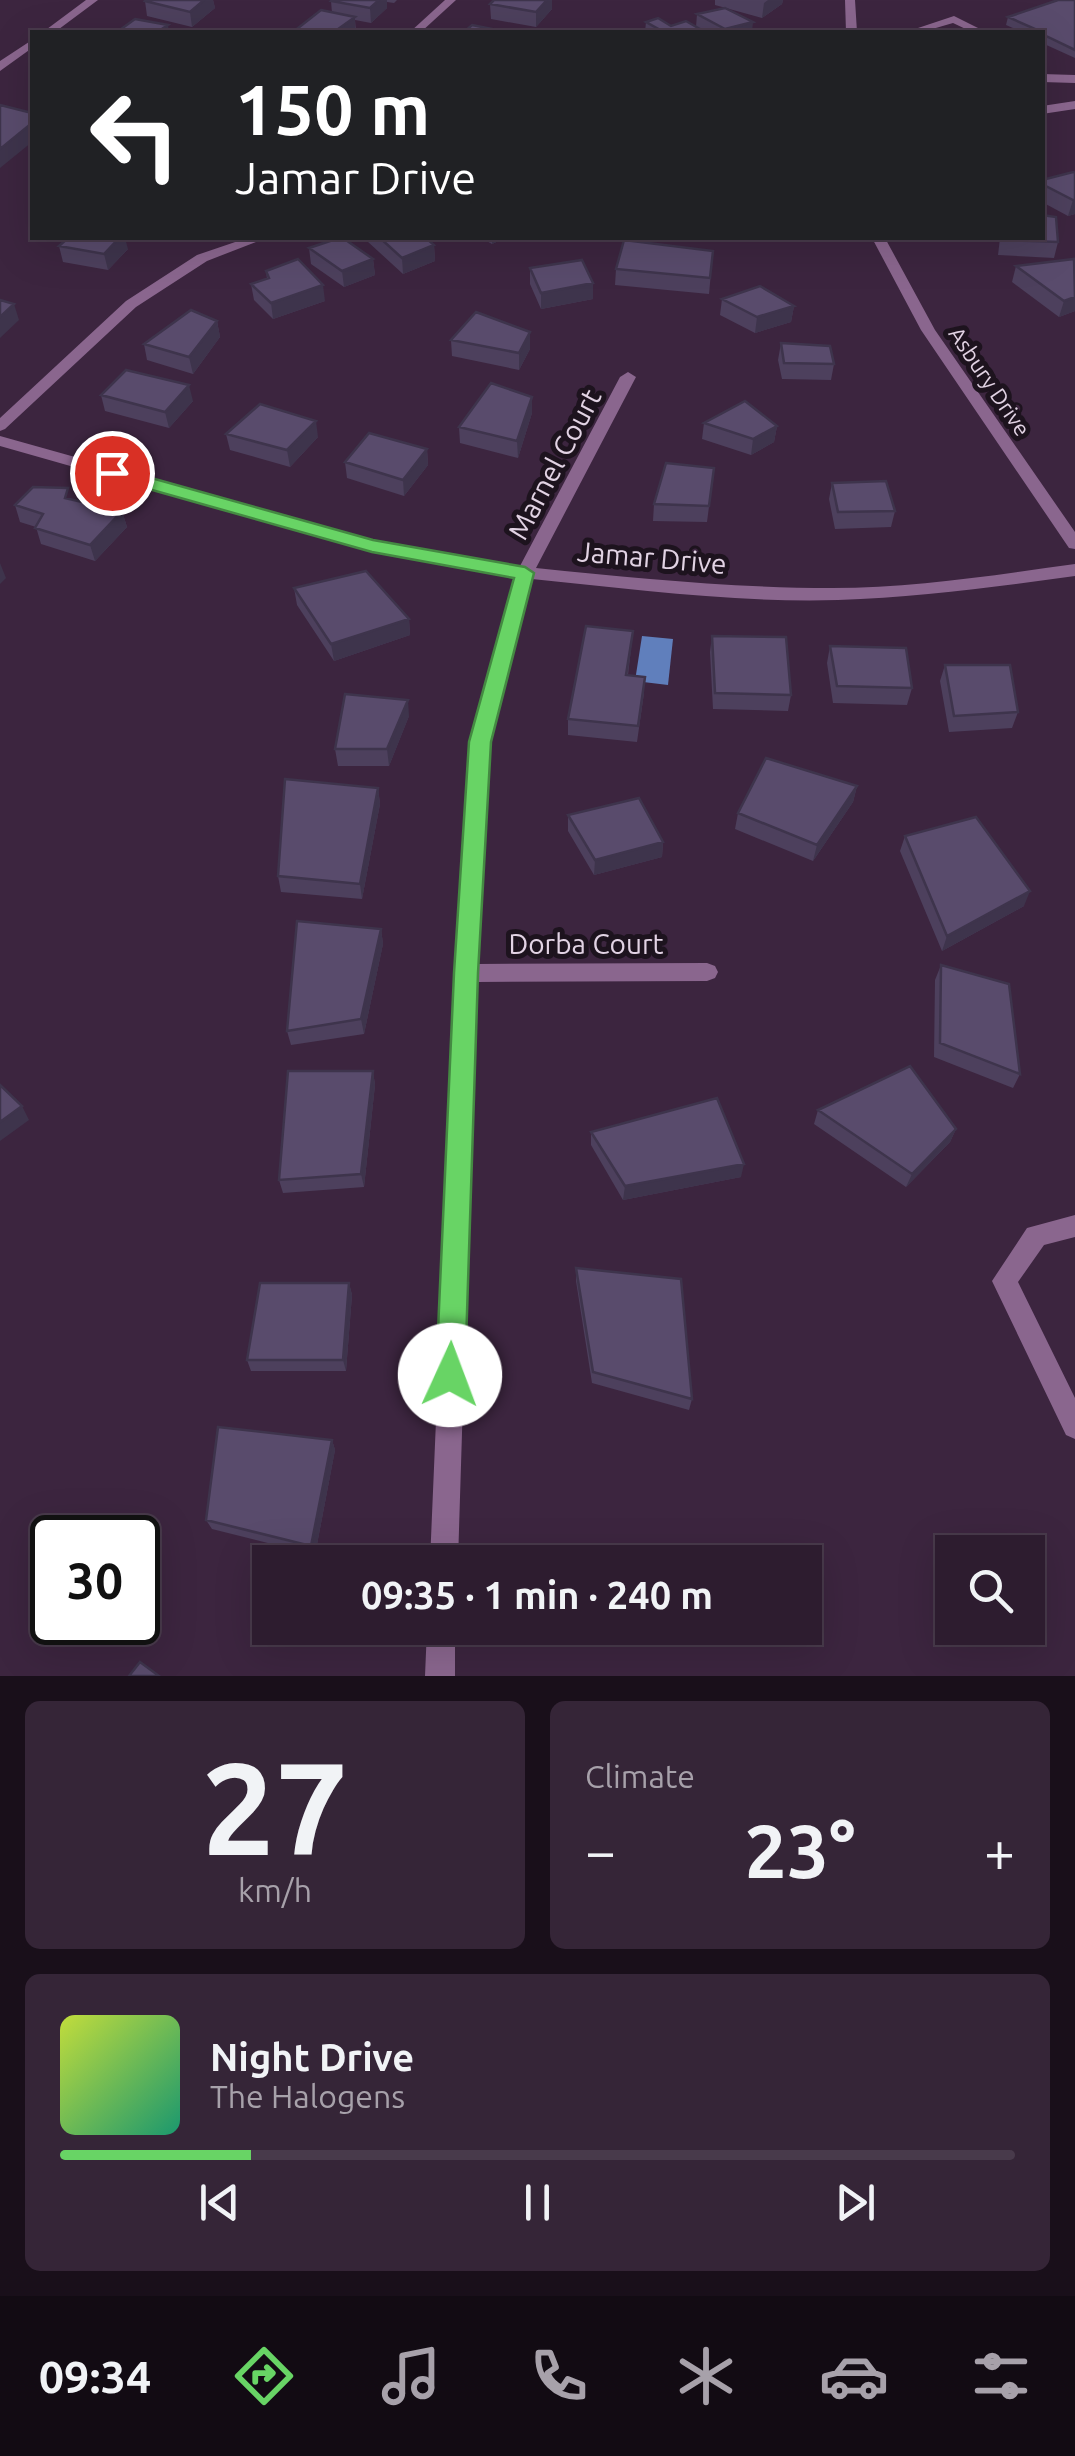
<!DOCTYPE html>
<html lang="en">
<head>
<meta charset="utf-8">
<style>
  :root { --surface:#2d1c2f; --page:#352537; --text:#f1f3f6; --muted:#a7a1aa; --line:#483a4b; --accent:#68d465 }
  body { margin:0; font-family:Ubuntu,sans-serif; background:var(--page); color:var(--text); height:100vh; display:flex; flex-direction:column; font-size:38px; white-space:nowrap }
  * { box-sizing:border-box; margin:0 }
  p { font-size:32px; color:var(--muted) }
  .icon { flex:none; width:55px; height:55px; fill:none; stroke:currentColor; stroke-width:2; stroke-linecap:round; stroke-linejoin:round }
  .map { position:relative; height:1676px; overflow:hidden }
  .panel { display:flex; flex-direction:column; gap:25px; padding:25px; background:#190f1a; flex:1 }
  .panel>* { flex:none }
  .banner { position:absolute; left:30px; top:30px; width:1015px; height:210px; border-radius:0px; box-shadow:0 10px 40px #0002,0 0 0 2px var(--line); background:#202124; color:#fff; overflow:hidden }
  .tools { position:absolute; left:935px; top:1535px; display:grid; gap:20px }
  .tools a { display:grid; place-items:center; width:110px; height:110px; border-radius:0px; background:var(--surface); box-shadow:0 10px 40px #0002,0 0 0 2px var(--line); font-size:50px }
  .speed { position:absolute; left:30px; top:1515px; display:flex; gap:20px; font-size:50px; font-weight:700; text-align:center }
  .speed>* { display:grid; place-content:center; width:130px; height:130px; border-radius:50%; background:var(--surface); box-shadow:0 10px 40px #0002,0 0 0 2px var(--line); line-height:1 }
  .speed .limit { border:5px solid #111; border-radius:15px; background:#fff; color:#111 }
  .pin { position:absolute; display:grid; place-items:center; width:85px; height:85px; color:#fff; margin:-42px; border:5px solid #fff; border-radius:50%; box-shadow:0 2px 10px #0007 }
  .me { position:absolute; width:110px; margin:-55px; rotate:2deg; stroke-linejoin:round; filter:drop-shadow(0 0 8px #0008) }
  .turn { display:flex; align-items:center; gap:35px; height:210px; padding:0 40px; font-size:45px }
  .turn .icon { width:130px; height:130px; stroke-width:2.5 }
  .turn b { display:block; font-size:70px; line-height:85px }
  .big { font-size:75px; font-weight:700; line-height:1.1 }
  .panel .card { flex:1; display:flex; flex-direction:column; justify-content:center; gap:15px; min-width:0; padding:0 35px; border-radius:15px; background:var(--page) }
  .panel .dial { align-items:center; gap:0 }
  .dial b { font-size:130px; line-height:1 }
  .song { display:flex; align-items:center; gap:30px }
  .cover { width:120px; height:120px; border-radius:15px; background:linear-gradient(135deg,hsl(70 70% 55%),hsl(160 70% 35%)) }
  .played { height:10px; border-radius:5px; background:linear-gradient(90deg,var(--accent) 20%,var(--line) 20%) }
  .keys { display:flex; justify-content:space-around; direction:ltr }
  .heat { display:flex; justify-content:space-between; align-items:center; font-size:55px; direction:ltr }
  .panel .tiles { flex:1; display:grid; gap:25px; grid-template-columns:1fr 1fr }
  .card:last-child { grid-column:span 2 }
  .trip { position:absolute; left:252px; top:1545px; width:570px; height:100px; border-radius:0px; background:var(--surface); box-shadow:0 10px 40px #0002,0 0 0 2px var(--line); font-weight:700; line-height:100px; text-align:center }
  .menu { display:flex; height:160px; justify-content:space-around; align-items:center; background:#120b13; color:var(--muted) }
  .menu .icon { width:70px; height:70px }
  .menu .on { color:var(--accent) }
  .menu b { font-size:45px; color:var(--text) }
  .map>svg:first-child { display:block }
  .water { fill:#607fbc }
  .lines { fill:none; stroke-linecap:round; stroke-linejoin:round }
  .service { fill:#8a668e; fill-rule:evenodd }
  .minor { fill:#8a668e; fill-rule:evenodd }
  .tertiary { fill:#8a668e; fill-rule:evenodd }
  .wall { fill:#4d405d }
  .shaded-wall { fill:#3e344c }
  .building { fill:#594b6c; stroke:#3e344c; stroke-width:2.5 }
  .route { fill:#68d465; stroke:#448a42; stroke-width:2.5 }
  .labels { text-anchor:middle; dominant-baseline:central; stroke-width:10; stroke-linejoin:round; paint-order:stroke }
  .far-street-label { font-size:22px; fill:#e2d3e4; stroke:#1d131e }
  .street-label { font-size:28px; fill:#e2d3e4; stroke:#1d131e }
</style>
</head>
<body>
<div class="map">
<svg width="1075" height="1676" viewBox="0 0 1075 1676">
  <rect width="100%" height="100%" fill="#3c253f"/>
  <path class="water" d="M642 636 673 639 668 685 635 681Z"/>
  <g class="lines">
    <path class="service" d="M954 16 986 32H972L953 23 922 32H906Z
      M1042 74 1075 75V83L1042 82Z
      M1075 101V109L1042 114V106Z
      M1075 1215V1237L1044 1245 1018 1282 1075 1398V1439L1066 1435 992 1281 1027 1228Z"/>
    <path class="minor" d="M86 0H98L55 32H43Z
      M445 0H456L421 32H410Z
      M32 40V48L0 71V61Z
      M247 238H266L207 261 136 307 5 429 0 431V418L126 301 197 255Z
      M628 372 636 377 536 568C635 578 733 588 832 588 913 588 995 575 1075 564V576C996 587 918 597 838 600 736 603 633 589 532 579L489 743 477 964 707 963 715 966 718 972 715 978 707 981 476 982 458 1562H430L455 973 471 743 515 577 373 552 0 446V436L374 541 520 566 620 377Z
      M427 1628H455V1676H425Z"/>
    <path class="tertiary" d="M845 0H855L857 32H846Z
      M872 238H885L935 330 1075 532V549L1069 548 921 330Z"/>
  </g>
  <path class="wall" d="M146 0H228H213L215 8 192 27 147 16 145 1Z
    M332 0H397L394 3 387 2V8L371 23 355 20 356 32 332 13 331 1Z
    M715 0H783L782 4 762 18 715 5Z
    M1075 0V58L1042 43V32H1022L1006 25 1008 17Z
    M490 4 552 9 536 27 491 19Z
    M697 14 752 32H645L646 22 671 26 696 27Z
    M1073 172 1075 214 1068 216 1042 202V180Z
    M367 238H426L434 245 435 261 403 274 367 241Z
    M481 238H505L492 244Z
    M1000 238H1042L1058 242 1054 258 998 255Z
    M59 246 128 249 108 270 63 262Z
    M309 248 373 259 375 275 344 287 311 264Z
    M713 251 709 294 615 285 616 269Z
    M1074 259 1075 311 1059 317 1012 282 1016 266Z
    M530 268 593 283V299L541 309 530 284Z
    M266 271 325 301 273 319 254 300 251 284 267 279Z
    M722 299 794 306 791 322 755 333 720 315Z
    M217 321 220 337 193 374 147 360 144 344Z
    M530 332V349L519 370 452 356 451 340Z
    M781 343 834 364 831 380 782 379 778 360Z
    M101 395 193 401 169 428 105 411Z
    M532 397V413L518 458 460 443 459 427Z
    M704 423 777 426 774 442 751 455 702 439Z
    M226 434 318 437 290 467 230 450Z
    M427 449 428 465 404 496 347 478 345 462Z
    M714 468 707 522 653 521 654 504Z
    M832 483 895 511 891 527 835 529 829 499Z
    M72 500 122 511 127 527 95 561 41 544 36 527 20 522 15 505Z
    M294 588 409 619 410 635 334 661 297 605Z
    M633 631 628 675 644 693 637 742 568 735V719Z
    M712 636 791 695 788 711 713 709 710 652Z
    M830 646 912 688 907 705 833 703 827 663Z
    M945 665 1018 712 1012 728 949 732 940 681Z
    M409 716 389 766H338L335 749Z
    M857 786 853 802 813 861 735 829 738 813Z
    M378 788 380 804 362 899 281 892 278 876Z
    M568 815 663 842 662 857 594 875 568 831Z
    M905 836 1024 906 942 951 900 851Z
    M381 929 383 944 364 1034 291 1045 287 1031Z
    M941 965 1020 1074 1013 1088 934 1057 935 980Z
    M373 1071 375 1085 364 1187 283 1193 279 1180Z
    M818 1110 956 1129 950 1142 906 1187 814 1124Z
    M591 1132 741 1177 623 1200 591 1145Z
    M576 1268 692 1399 689 1410 592 1383 576 1281Z
    M349 1283 352 1295 346 1371H251L247 1360Z
    M332 1440 335 1450 315 1555 212 1529 206 1520Z"/>
  <path class="shaded-wall" d="M204 0H213L215 8 192 27 190 12Z
    M379 0H387V8L371 23 370 8Z
    M547 0H552V9L536 27V12Z
    M768 0H783L782 4 762 18 764 3Z
    M355 17V32H334Z
    M753 22 752 32H725V29Z
    M168 25 169 32H157Z
    M32 123V142L0 168V149Z
    M1073 200H1075V214L1068 216Z
    M119 238H125L128 249 108 270 104 254Z
    M492 238H505L492 244Z
    M434 245 435 261 403 274 402 258Z
    M373 259 375 275 344 287 342 271Z
    M593 283V299L541 309V293Z
    M323 285 325 301 273 319 271 303Z
    M1075 297V311L1059 317 1064 301Z
    M14 304 19 320 0 338V317Z
    M794 306 791 322 755 333 757 317Z
    M217 321 220 337 193 374 189 357Z
    M530 332V349L519 370V353Z
    M189 385 193 401 169 428 165 412Z
    M532 397V413L518 458 517 441Z
    M316 421 318 437 290 467 287 450Z
    M777 426 774 442 751 455 753 439Z
    M427 449 428 465 404 496 403 480Z
    M122 511 127 527 95 561 90 545Z
    M0 563 6 578 0 584Z
    M409 619 410 635 334 661 331 644Z
    M408 700 409 716 389 766 387 749Z
    M857 786 853 802 813 861 817 845Z
    M378 788 380 804 362 899 360 884Z
    M663 842 662 857 594 875 595 860Z
    M1030 891 1024 906 942 951 947 936Z
    M381 929 383 944 364 1034 361 1019Z
    M373 1071 375 1085 364 1187 361 1174Z
    M22 1106 29 1120 0 1141V1122Z
    M956 1129 950 1142 906 1187 912 1174Z
    M744 1164 741 1177 623 1200 625 1186Z
    M349 1283 352 1295 346 1371 343 1360Z
    M332 1440 335 1450 315 1555 311 1546Z"/>
  <path class="building" d="M146 0H204L190 12 145 1Z
    M332 0H379L370 8 331 1Z
    M494 0H547L536 12 490 4Z
    M1058 0H1075V50L1042 34V32L1008 17Z
    M725 8 753 22 725 29 697 14Z
    M321 10 355 17 334 32H293Z
    M658 18 671 26 686 21 705 32H664L646 22Z
    M135 19 168 25 157 32H117Z
    M472 25 502 31 500 32H464Z
    M0 105 32 113V123L0 149Z
    M1073 172 1075 173V200H1073L1042 184V180Z
    M1042 215 1056 217 1058 242 1002 240V238H1042Z
    M68 238H119L104 254 59 246Z
    M339 238H343L373 259 342 271 309 248Z
    M380 238H426L434 245 402 258Z
    M624 240 713 251 710 278 616 269Z
    M298 259 323 285 271 303 251 284 269 278 266 271Z
    M1074 259 1075 297 1064 301 1016 266Z
    M582 260 593 283 541 293 530 268Z
    M760 286 794 306 757 317 722 299Z
    M0 300 14 304 0 317Z
    M191 310 217 321 189 357 144 344Z
    M476 312 530 332 519 353 451 340Z
    M781 343 830 346 834 364 784 363Z
    M126 370 189 385 165 412 101 395Z
    M491 383 532 397 517 441 459 427Z
    M745 401 777 426 753 439 704 423Z
    M260 404 316 421 287 450 226 434Z
    M369 433 427 449 403 480 345 462Z
    M666 463 714 468 709 506 654 504Z
    M886 481 895 511 838 512 832 483Z
    M33 487 68 488 65 498 122 511 90 545 35 528 43 514 15 505Z
    M366 571 409 619 331 644 294 588Z
    M586 626 633 631 626 675 645 677 638 726 568 719Z
    M712 636 786 637 791 695 715 693Z
    M830 646 906 648 912 688 837 686Z
    M945 665H1010L1018 712 954 716Z
    M345 694 408 700 387 749H335Z
    M766 758 857 786 817 845 738 813Z
    M285 779 378 788 360 884 278 876Z
    M639 798 663 842 595 860 568 815Z
    M976 817 1030 891 947 936 905 836Z
    M297 921 381 929 361 1019 287 1031Z
    M941 965 1009 984 1020 1074 940 1043Z
    M910 1066 956 1129 912 1174 818 1110Z
    M288 1071H373L361 1174 279 1180Z
    M0 1085 22 1106 0 1122Z
    M717 1098 744 1164 625 1186 591 1132Z
    M576 1268 681 1279 692 1399 593 1372Z
    M260 1283H349L343 1360H247Z
    M218 1427 332 1440 311 1546 206 1520Z
    M140 1662 159 1676H129Z"/>
  <path class="route" d="M112 467 373 540 525 567 534 573 491 742 478 973 465 1375 461 1385 450 1390 440 1385 436 1375 454 973 469 742 514 578 372 552 106 477 103 473Z"/>
  <g class="labels">
    <g class="far-street-label">
      <text transform="translate(990 381) rotate(56)">Asbury Drive</text>
    </g>
    <g class="street-label">
      <text transform="translate(554 464) rotate(-62)">Marnel Court</text>
      <text transform="translate(652 557) rotate(5)">Jamar Drive</text>
      <text x="586" y="943">Dorba Court</text>
    </g>
  </g>
</svg>
<div class="tools">
<a><svg class="icon" aria-label="search" viewBox="0 0 24 24"><circle cx="10" cy="10" r="6"/><path d="M15 15l6 6"/></svg></a>
</div>
<div class="speed"><div class="limit">30</div></div>
<div class="pin" style="left:112px;top:473px;background:#d93025"><svg class="icon" aria-label="arrive" viewBox="0 0 24 24"><path d="M6 21V4h12l-3 4 3 4H6"/></svg></div>
<svg class="me" style="left:450px;top:1375px" viewBox="-20 -20 40 40"><circle r="19" fill="#fff"/><path d="M0-13L10 11 0 6-10 11z" fill="#68d465"/></svg>
<div class="trip">09:35 · 1 min · 240 m</div>
<div class="banner">
<div class="turn"><svg class="icon" aria-label="left" viewBox="0 0 24 24"><path d="M17 20v-9H6M10 6l-5 5 5 5"/></svg><div><b>150 m</b>Jamar Drive</div></div>
</div>
</div>
<section class="panel">
<div class="tiles">
<div class="card dial"><b>27</b><p>km/h</p></div>
<div class="card"><p>Climate</p>
<div class="heat"><a>−</a><b class="big">23°</b><a>+</a></div>
</div>
<div class="card">
<div class="song"><i class="cover"></i><div><b>Night Drive</b><p>The Halogens</p></div></div>
<div class="played"></div>
<div class="keys"><svg class="icon" aria-label="previous" viewBox="0 0 24 24"><path d="M18 5L8 12l10 7zM5 5v14"/></svg><svg class="icon" aria-label="pause" viewBox="0 0 24 24"><path d="M8 5v14M16 5v14"/></svg><svg class="icon" aria-label="next" viewBox="0 0 24 24"><path d="M6 5l10 7-10 7zM19 5v14"/></svg></div>
</div>
</div>
</section>
<nav class="menu">
<b>09:34</b>
<svg class="icon on" aria-label="directions" viewBox="0 0 24 24"><path d="M12 3l9 9-9 9-9-9zM9 14v-3h6M13 9l2 2-2 2"/></svg>
<svg class="icon" aria-label="music" viewBox="0 0 24 24"><path d="M9 18V5l10-2v13"/><circle cx="6" cy="18" r="3"/><circle cx="16" cy="16" r="3"/></svg>
<svg class="icon" aria-label="phone" viewBox="0 0 24 24"><path d="M5 4h4l2 5-3 2q2 4 5 5l2-3 5 2v4C11 20 4 13 5 4z"/></svg>
<svg class="icon" aria-label="climate" viewBox="0 0 24 24"><path d="M12 3v18M4 7l16 10M4 17L20 7"/></svg>
<svg class="icon" aria-label="car" viewBox="0 0 24 24"><path d="M5 17H2v-5l4-1 3-4h7l3 4 3 1v5h-3M9 17h6M6 11h13"/><circle cx="7" cy="17" r="2"/><circle cx="17" cy="17" r="2"/></svg>
<svg class="icon" aria-label="filters" viewBox="0 0 24 24"><path d="M4 7h16M4 17h16"/><circle cx="9" cy="7" r="2"/><circle cx="15" cy="17" r="2"/></svg>
</nav>
</body>
</html>
